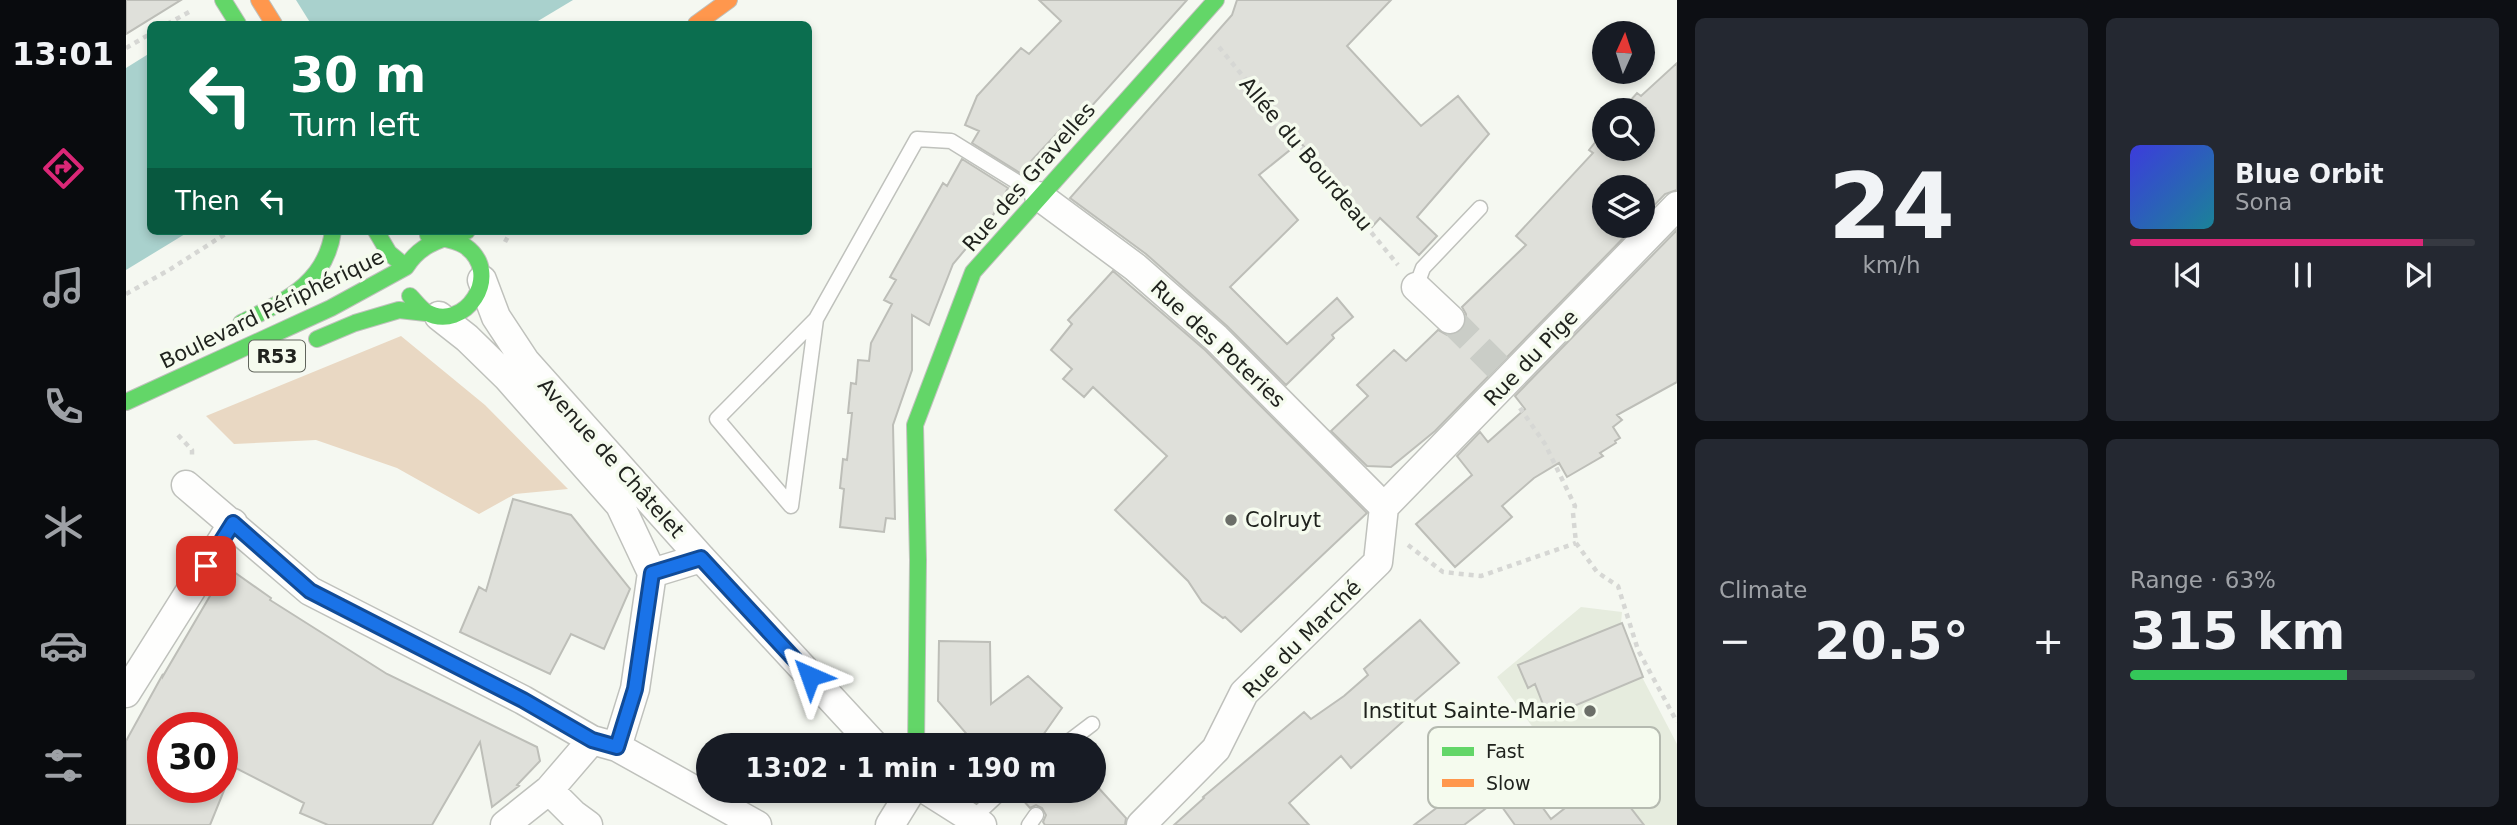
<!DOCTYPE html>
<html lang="en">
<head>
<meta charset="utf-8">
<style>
  :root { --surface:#171b24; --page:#242831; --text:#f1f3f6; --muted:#9ea1a6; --line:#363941; --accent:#db2777 }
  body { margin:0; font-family:"DejaVu Sans",sans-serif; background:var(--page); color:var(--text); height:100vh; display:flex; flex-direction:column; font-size:26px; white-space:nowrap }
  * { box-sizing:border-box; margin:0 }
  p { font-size:23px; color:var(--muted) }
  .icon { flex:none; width:38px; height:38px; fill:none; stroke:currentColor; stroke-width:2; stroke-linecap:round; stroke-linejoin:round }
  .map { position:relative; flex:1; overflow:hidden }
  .panel { display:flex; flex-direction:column; gap:18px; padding:18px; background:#0d0f14; width:840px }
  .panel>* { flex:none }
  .top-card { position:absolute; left:21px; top:21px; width:665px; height:214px; border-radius:10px; box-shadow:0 4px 10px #0003; background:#0b6e4f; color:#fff; overflow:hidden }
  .needle { width:46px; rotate:3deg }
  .buttons { position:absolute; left:1466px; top:21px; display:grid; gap:14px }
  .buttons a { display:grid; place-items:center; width:63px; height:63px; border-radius:50%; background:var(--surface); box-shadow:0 4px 10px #0003; font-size:35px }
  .speed { position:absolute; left:21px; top:712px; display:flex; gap:14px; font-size:35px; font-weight:700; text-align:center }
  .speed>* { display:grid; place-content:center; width:91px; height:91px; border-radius:50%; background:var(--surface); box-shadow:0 4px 10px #0003; line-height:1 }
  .speed .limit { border:10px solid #d22; background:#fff; color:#111 }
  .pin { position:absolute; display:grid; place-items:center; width:60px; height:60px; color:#fff; margin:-30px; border-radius:14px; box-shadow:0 4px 10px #0006 }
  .me { position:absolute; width:77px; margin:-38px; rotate:317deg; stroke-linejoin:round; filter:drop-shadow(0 0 5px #0008) }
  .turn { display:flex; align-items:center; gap:24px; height:147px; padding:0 28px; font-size:32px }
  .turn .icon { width:91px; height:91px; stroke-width:2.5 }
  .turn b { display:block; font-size:49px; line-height:60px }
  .then { display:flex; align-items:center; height:66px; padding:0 28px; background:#0003; gap:14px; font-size:26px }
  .big { font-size:52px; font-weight:600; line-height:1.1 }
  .panel .widget { flex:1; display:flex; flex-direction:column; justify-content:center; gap:10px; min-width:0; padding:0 24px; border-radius:10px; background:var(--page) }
  .panel .dial { align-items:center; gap:0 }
  .dial b { font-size:91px; line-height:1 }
  .song { display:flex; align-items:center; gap:21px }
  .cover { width:84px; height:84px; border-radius:10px; background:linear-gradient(135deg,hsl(240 70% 55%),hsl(190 70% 35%)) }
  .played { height:7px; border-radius:4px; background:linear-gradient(90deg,var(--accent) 85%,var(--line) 85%) }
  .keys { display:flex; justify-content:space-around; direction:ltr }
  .heat { display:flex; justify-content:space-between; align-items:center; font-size:38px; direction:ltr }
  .charge { height:10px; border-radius:5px; background:linear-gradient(90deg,#34c759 63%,var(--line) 0) }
  .panel .tiles { flex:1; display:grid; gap:18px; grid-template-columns:repeat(2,1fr) }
  .trip { position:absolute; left:570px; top:733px; width:410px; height:70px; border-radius:35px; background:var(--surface); box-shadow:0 4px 10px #0003; font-weight:600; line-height:70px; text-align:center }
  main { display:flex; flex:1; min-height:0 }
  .dock { display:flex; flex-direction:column; width:126px; justify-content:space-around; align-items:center; background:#090b0e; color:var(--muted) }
  .dock .icon { width:49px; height:49px }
  .dock .current { color:var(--accent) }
  .dock b { font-size:32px; color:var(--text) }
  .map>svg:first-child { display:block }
  .built { fill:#e6ecde }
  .forest { fill:#e9d8c3 }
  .water { fill:#a9d1cd }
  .pier { fill:#f5f8f1 }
  .building { fill:#dfe0da; stroke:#bdbeb8; stroke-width:2 }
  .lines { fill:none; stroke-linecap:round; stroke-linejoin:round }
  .street-tunnel { stroke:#cacdc7; stroke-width:28; stroke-dasharray:28 14; stroke-linecap:butt }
  .lane-casing { stroke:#bfc1bc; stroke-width:17 }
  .street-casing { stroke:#bfc1bc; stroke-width:31 }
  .fast-casing { stroke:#bfc1bc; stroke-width:18 }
  .slow-casing { stroke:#bfc1bc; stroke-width:18 }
  .path { stroke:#d6d7d4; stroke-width:4.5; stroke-dasharray:5 5; stroke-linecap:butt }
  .lane { stroke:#fefefd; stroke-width:14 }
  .street { stroke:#fefefd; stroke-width:28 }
  .fast { stroke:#63d668; stroke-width:16 }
  .slow { stroke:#ff974d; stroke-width:16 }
  .route-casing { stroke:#114b97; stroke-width:18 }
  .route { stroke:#1a73e8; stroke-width:12 }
  .poi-dot { fill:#6b6e68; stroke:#f5fbee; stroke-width:2.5 }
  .labels { text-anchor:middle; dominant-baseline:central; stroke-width:7; stroke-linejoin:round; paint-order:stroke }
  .shield { fill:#f5fbee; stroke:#60645c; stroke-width:2 }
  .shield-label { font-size:19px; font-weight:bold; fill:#20231e }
  .street-label { font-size:21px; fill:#20231e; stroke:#f5fbee }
  .poi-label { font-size:21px; fill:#20231e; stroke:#f5fbee; text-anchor:start }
  .key { fill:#f5fbee; stroke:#b5bab0; stroke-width:2 }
  .key-label { font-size:19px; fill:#20231e }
</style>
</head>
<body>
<main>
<nav class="dock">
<b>13:01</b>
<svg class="icon current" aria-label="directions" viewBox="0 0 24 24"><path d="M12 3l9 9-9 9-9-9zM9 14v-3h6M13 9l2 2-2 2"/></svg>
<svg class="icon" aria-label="music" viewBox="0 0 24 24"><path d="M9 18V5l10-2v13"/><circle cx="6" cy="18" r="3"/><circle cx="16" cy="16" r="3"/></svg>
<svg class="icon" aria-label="phone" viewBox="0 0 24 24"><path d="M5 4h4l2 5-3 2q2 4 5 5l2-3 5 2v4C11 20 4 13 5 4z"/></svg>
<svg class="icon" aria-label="climate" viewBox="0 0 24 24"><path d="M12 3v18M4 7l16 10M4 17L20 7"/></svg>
<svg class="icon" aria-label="car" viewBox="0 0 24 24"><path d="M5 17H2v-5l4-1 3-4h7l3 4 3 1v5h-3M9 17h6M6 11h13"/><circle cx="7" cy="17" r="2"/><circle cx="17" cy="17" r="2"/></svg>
<svg class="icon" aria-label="filters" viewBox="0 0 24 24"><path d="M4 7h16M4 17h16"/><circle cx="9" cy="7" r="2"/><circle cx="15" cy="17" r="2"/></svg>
</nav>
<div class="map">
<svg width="1551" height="825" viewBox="0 0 1551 825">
  <rect width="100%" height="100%" fill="#f5f8f1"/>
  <path class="built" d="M1455 607 1496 612 1495 623 1516 677 1551 744V825H1435L1461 804 1371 677Z"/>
  <path class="forest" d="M275 336 359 405 442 489 389 494 353 514 271 468 190 440 108 444 80 416Z"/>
  <path class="water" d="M106 0H447L407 24H71Z
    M24 53V231H64L0 270V68Z"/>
  <path class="pier" d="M100 0H170L185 24H73L70 21Z"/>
  <path class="building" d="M0 0H55L0 34Z
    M913 0H1061L937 138 936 128 894 173 846 143 853 131 839 125 851 96 895 48 903 54 935 21Z
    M1111 0H1265L1221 46 1295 126 1332 96 1363 134 1291 217 1311 236 1293 255 1254 218 1246 227 1174 142 1133 175 1172 220 1104 287 1161 344 1211 298 1227 317 1206 335 1208 338 1160 385 1101 326 1020 254 944 198 1106 15Z
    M1551 63V190L1539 194 1517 217V187H1479V226H1509L1309 431 1265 467 1241 466 1205 431 1242 396 1231 385 1268 350 1280 361 1312 330 1321 335H1328L1336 331 1340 322V314L1336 307 1400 245 1390 236 1467 153 1463 150 1479 130V149H1517V110H1496L1511 93 1515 96Z
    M836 159 882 188 865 219 827 264 803 325 786 315V370L767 425 769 519 760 518 758 532 714 527 718 489 714 488 717 459 721 460 726 413H722L725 383 730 384 732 360 743 361 745 343 766 304 758 300 770 280 764 277 817 183 821 186Z
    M1551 230V382L1491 415 1496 420 1487 427 1494 438 1489 441 1490 443 1474 453 1477 456 1441 477 1433 463 1408 478 1376 506 1386 517 1329 567 1290 524 1346 475 1331 456 1354 432 1362 442 1399 409 1389 396Z
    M987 271 1079 350 1241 513 1115 632 1099 617 1097 618 1076 602 1062 581 989 510 1041 456 967 387 958 397 937 379 946 369 925 350 946 324 942 320Z
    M387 499 445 515 504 589 478 649 445 634 424 674 334 632 353 587 360 591Z
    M101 567 145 598 144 600 261 674 411 747 414 761 391 785 393 786 366 807 354 742 306 825H202L174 813 178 803 96 761V728H37V788H99L84 825H0V741L37 674V676Z
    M1294 620 1333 663 1277 711 1282 717 1225 768 1215 756 1163 803 1183 825H1048L1078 798 1077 797 1178 712 1185 719 1218 696 1242 675 1238 669Z
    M1496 623 1517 677 1422 717 1409 684 1402 688 1392 665Z
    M813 641 864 642 865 704 902 676 936 708 915 738 922 746H851L812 701Z
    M1379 756 1425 819 1480 776 1518 825H1389L1371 800 1338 825H1288Z
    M969 784 1000 818 999 825H919L917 822 920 815 916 808 910 805 904 808 889 791H968Z"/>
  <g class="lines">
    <path class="street-tunnel" d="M1324 319 1372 367"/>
    <defs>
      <path id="lane" d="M1290 287 1297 268 1354 208
        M690 319 591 419 665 506 690 319 791 139 825 141 912 195
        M937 746 966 724
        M846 819 876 791
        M903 825 910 815"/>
      <path id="street" d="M913 196 1009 267 1090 338 1258 507
        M356 280 370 317 399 361 575 558 749 746
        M1290 287 1324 319
        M313 316 341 338 382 378 494 505 526 573
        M60 485 184 591 397 700 466 740 491 747 631 825
        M1258 507 1551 206
        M0 693 107 523
        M491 747 509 689 526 573 575 558
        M423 790 447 814 462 825
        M802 791 856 825
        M379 825 423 790 466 740
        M764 825 785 791
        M1015 825 1090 749 1118 693 1252 562 1258 507"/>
      <path id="fast" d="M97 0 112 24
        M250 231 263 253 280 267
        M284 296C289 301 294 308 300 312 338 334 379 274 339 246 329 239 313 238 302 235
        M115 323C158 301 200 284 207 231
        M191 339 229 323 273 310 300 313
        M0 402 205 308 280 267C295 243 316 239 341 231
        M790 746 792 560 789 425 847 272 1090 0"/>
      <path id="slow" d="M133 0 148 24
        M570 24 603 0"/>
    </defs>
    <use href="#lane" class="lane-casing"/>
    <use href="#street" class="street-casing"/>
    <use href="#fast" class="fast-casing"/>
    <use href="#slow" class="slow-casing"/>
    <path class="path" d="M41 24 65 11
      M1093 47 1272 265
      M0 48 24 34
      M379 242 385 231
      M0 294 43 270 104 231
      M1394 408 1419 444 1449 506 1447 513 1450 543 1471 572 1492 586 1512 650 1551 722
      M52 435 66 450V457
      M1282 545 1317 572 1355 576 1450 543"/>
    <use href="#lane" class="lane"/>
    <use href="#street" class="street"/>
    <use href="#fast" class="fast"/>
    <use href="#slow" class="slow"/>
  </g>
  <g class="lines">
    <defs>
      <path id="route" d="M80 566 107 523 184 591 397 700 466 740 491 747 509 689 526 573 575 558 684 676"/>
    </defs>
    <use href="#route" class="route-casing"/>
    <use href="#route" class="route"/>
  </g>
  <g class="poi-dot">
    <circle cx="1105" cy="520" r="7"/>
    <circle cx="1464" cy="711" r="7"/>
  </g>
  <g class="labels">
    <rect class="shield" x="123" y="340.5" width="56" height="31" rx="5"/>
    <g class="shield-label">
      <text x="151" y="356">R53</text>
    </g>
    <g class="street-label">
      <text transform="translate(1180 154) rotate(50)">Allée du Bourdeau</text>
      <text transform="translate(903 177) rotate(-49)">Rue des Gravelles</text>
      <text transform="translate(146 309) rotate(-26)">Boulevard Périphérique</text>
      <text transform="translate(1092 344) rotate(43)">Rue des Poteries</text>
      <text transform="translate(1405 358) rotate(-46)">Rue du Pige</text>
      <text transform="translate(485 458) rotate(48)">Avenue de Châtelet</text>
      <text transform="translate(1176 639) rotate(-45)">Rue du Marché</text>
    </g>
    <g class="poi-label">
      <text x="1119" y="520">Colruyt</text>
      <text x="1450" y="711" text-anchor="end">Institut Sainte-Marie</text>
    </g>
  </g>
  <rect x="1302" y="727" width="232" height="81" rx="10" class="key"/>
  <rect x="1316" y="747" width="32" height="9" fill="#63d668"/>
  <rect x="1316" y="779" width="32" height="8" fill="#ff974d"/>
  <g class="key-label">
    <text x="1360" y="758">Fast</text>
    <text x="1360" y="790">Slow</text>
  </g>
</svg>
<div class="buttons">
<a><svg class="needle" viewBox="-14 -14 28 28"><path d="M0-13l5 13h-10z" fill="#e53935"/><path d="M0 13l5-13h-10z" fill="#9ea1a6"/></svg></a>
<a><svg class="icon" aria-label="search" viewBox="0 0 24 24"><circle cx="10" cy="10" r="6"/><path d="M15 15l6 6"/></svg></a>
<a><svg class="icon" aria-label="layers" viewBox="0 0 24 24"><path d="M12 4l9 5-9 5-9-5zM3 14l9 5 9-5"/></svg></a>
</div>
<div class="speed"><div class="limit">30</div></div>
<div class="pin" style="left:80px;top:566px;background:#d93025"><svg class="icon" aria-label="arrive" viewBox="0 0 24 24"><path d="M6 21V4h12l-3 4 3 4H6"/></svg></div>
<svg class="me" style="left:684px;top:676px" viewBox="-20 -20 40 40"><path d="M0-17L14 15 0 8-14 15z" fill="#1a73e8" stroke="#fff" stroke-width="4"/></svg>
<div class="trip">13:02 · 1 min · 190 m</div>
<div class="top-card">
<div class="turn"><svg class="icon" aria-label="left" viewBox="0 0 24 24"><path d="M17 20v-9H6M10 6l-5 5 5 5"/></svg><div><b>30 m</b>Turn left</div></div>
<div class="then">Then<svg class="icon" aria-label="left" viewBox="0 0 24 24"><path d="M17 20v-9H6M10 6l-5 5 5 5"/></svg></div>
</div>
</div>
<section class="panel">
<div class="tiles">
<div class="widget dial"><b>24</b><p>km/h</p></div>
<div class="widget">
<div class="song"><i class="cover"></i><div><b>Blue Orbit</b><p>Sona</p></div></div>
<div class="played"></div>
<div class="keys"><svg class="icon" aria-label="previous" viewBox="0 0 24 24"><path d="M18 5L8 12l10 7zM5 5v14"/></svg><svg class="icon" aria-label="pause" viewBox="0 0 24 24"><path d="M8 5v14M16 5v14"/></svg><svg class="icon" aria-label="next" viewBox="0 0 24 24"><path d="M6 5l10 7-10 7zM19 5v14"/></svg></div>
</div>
<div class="widget"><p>Climate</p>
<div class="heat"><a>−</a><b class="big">20.5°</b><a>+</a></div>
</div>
<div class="widget"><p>Range · 63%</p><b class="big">315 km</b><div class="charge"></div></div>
</div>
</section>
</main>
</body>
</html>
